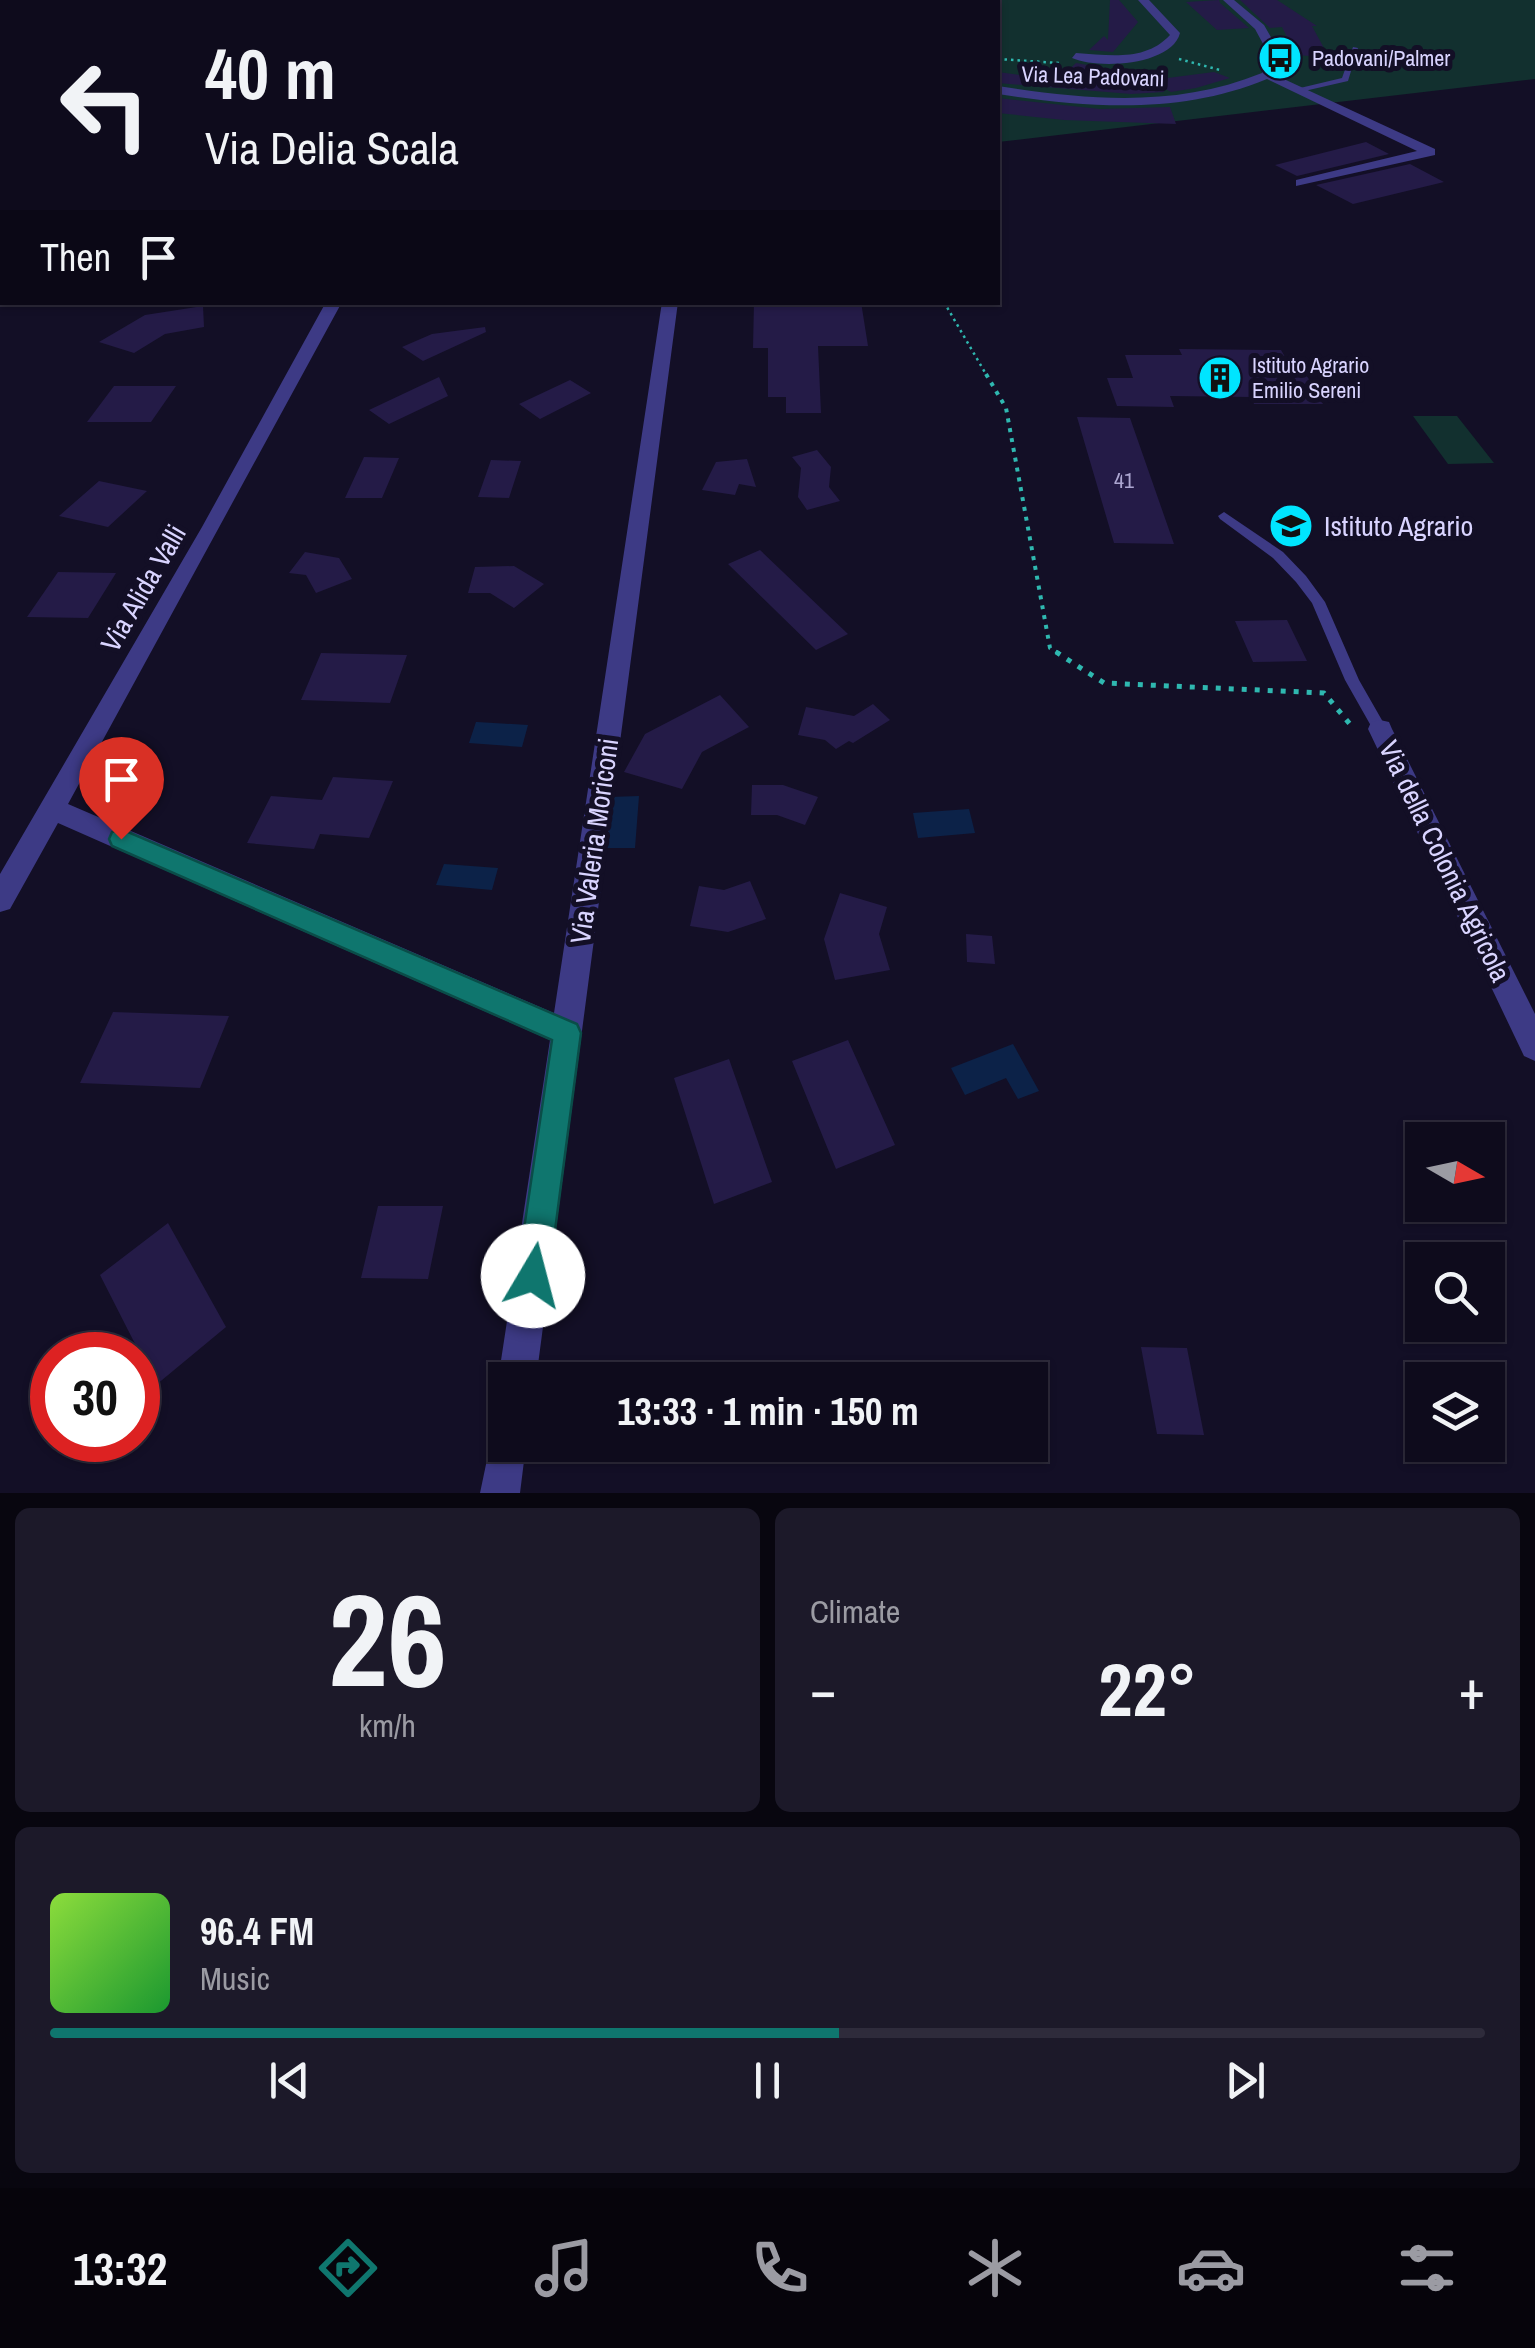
<!DOCTYPE html>
<html lang="en">
<head>
<meta charset="utf-8">
<style>
  :root { --surface:#0e0b1c; --page:#1c1929; --text:#f1f3f6; --muted:#9b9ba3; --line:#2e2b3b; --accent:#0f766e }
  body { margin:0; font-family:"Archivo Narrow",sans-serif; background:var(--page); color:var(--text); height:100vh; display:flex; flex-direction:column; font-size:38px; white-space:nowrap }
  * { box-sizing:border-box; margin:0 }
  p { font-size:32px; color:var(--muted) }
  .icon { flex:none; width:55px; height:55px; fill:none; stroke:currentColor; stroke-width:2; stroke-linecap:round; stroke-linejoin:round }
  .map { position:relative; height:1493px; overflow:hidden }
  .details { display:flex; flex-direction:column; gap:15px; padding:15px; background:#08060f; flex:1 }
  .details>* { flex:none }
  .banner { position:absolute; left:0px; top:0px; width:1000px; height:305px; box-shadow:0 2px 8px #0004,0 0 0 2px var(--line); background:#0e0b1c; color:var(--text); overflow:hidden }
  .needle { width:65px; rotate:99deg }
  .tools { position:absolute; left:1405px; top:1122px; display:grid; gap:20px }
  .tools a { display:grid; place-items:center; width:100px; height:100px; border-radius:0px; background:var(--surface); box-shadow:0 2px 8px #0004,0 0 0 2px var(--line); font-size:50px }
  .speed { position:absolute; left:30px; top:1332px; display:flex; gap:20px; font-size:50px; font-weight:700; text-align:center }
  .speed>* { display:grid; place-content:center; width:130px; height:130px; border-radius:50%; background:var(--surface); box-shadow:0 2px 8px #0004,0 0 0 2px var(--line); line-height:1 }
  .speed .limit { border:15px solid #d22; background:#fff; color:#111 }
  .pin { position:absolute; display:grid; place-items:center; width:85px; height:85px; color:#fff; margin:-102px -42px; border-radius:50% 50% 50% 0; rotate:-45deg; box-shadow:0 0 10px #0007 }
  .pin .icon { rotate:45deg }
  .me { position:absolute; width:110px; margin:-55px; rotate:8deg; stroke-linejoin:round; filter:drop-shadow(0 0 8px #0008) }
  .turn { display:flex; align-items:center; gap:35px; height:210px; padding:0 40px; font-size:45px }
  .turn .icon { width:130px; height:130px; stroke-width:2.5 }
  .turn b { display:block; font-size:70px; line-height:85px }
  .then { display:flex; align-items:center; height:95px; padding:0 40px; background:#0003; gap:20px; font-size:38px }
  .big { font-size:75px; font-weight:800; line-height:1.1 }
  .details .widget { flex:1; display:flex; flex-direction:column; justify-content:center; gap:15px; min-width:0; padding:0 35px; border-radius:15px; background:var(--page) }
  .details .dial { align-items:center; gap:0 }
  .dial b { font-size:130px; line-height:1 }
  .song { display:flex; align-items:center; gap:30px }
  .cover { width:120px; height:120px; border-radius:15px; background:linear-gradient(135deg,hsl(90 70% 55%),hsl(130 70% 35%)) }
  .played { height:10px; border-radius:5px; background:linear-gradient(90deg,var(--accent) 55%,var(--line) 55%) }
  .keys { display:flex; justify-content:space-around; direction:ltr }
  .heat { display:flex; justify-content:space-between; align-items:center; font-size:55px; direction:ltr }
  .details .tiles { flex:1; display:grid; gap:15px; grid-template-columns:1fr 1fr }
  .widget:last-child { grid-column:span 2 }
  .trip { position:absolute; left:488px; top:1362px; width:560px; height:100px; border-radius:0px; background:var(--surface); box-shadow:0 2px 8px #0004,0 0 0 2px var(--line); font-weight:800; line-height:100px; text-align:center }
  .menu { display:flex; height:160px; justify-content:space-around; align-items:center; background:#06040b; color:var(--muted) }
  .menu .icon { width:70px; height:70px }
  .menu .current { color:var(--accent) }
  .menu b { font-size:45px; color:var(--text) }
  .map>svg:first-child { display:block }
  .green { fill:#12302f }
  .water { fill:#0c2248 }
  .building { fill:#241b47 }
  .lines { fill:none; stroke-linecap:round; stroke-linejoin:round }
  .path-far2 { stroke:#2fb8b0; stroke-width:2.5; stroke-dasharray:2.5 4; stroke-linecap:butt }
  .path-far1 { stroke:#2fb8b0; stroke-width:4; stroke-dasharray:4 6; stroke-linecap:butt }
  .path { stroke:#2fb8b0; stroke-width:5; stroke-dasharray:5 8; stroke-linecap:butt }
  .lane { fill:#3d3a85; fill-rule:evenodd }
  .street { fill:#3d3a85; fill-rule:evenodd }
  .route { fill:#0f766e; stroke:#0a4d48; stroke-width:2.5 }
  .labels { text-anchor:middle; dominant-baseline:central; stroke-width:10; stroke-linejoin:round; paint-order:stroke }
  .far-poi-label { font-size:22px; fill:#d9d4ff; stroke:#130f26; text-anchor:start }
  .far-street-label { font-size:22px; fill:#d9d4ff; stroke:#130f26 }
  .number-label { font-size:22px; fill:#aca6d1 }
  .poi-label { font-size:28px; fill:#d9d4ff; stroke:#130f26; text-anchor:start }
  .street-label { font-size:28px; fill:#d9d4ff; stroke:#130f26 }
</style>
</head>
<body>
<div class="map">
<svg width="1535" height="1493" viewBox="0 0 1535 1493">
  <rect width="100%" height="100%" fill="#130f26"/>
  <path class="green" d="M0 0H1535V79L998 142V2H2L0 166Z
    M1413 416H1457L1494 463 1448 464Z"/>
  <path class="water" d="M476 722H477L528 725 522 747 469 743Z
    M639 796 635 848H605L610 797Z
    M969 809 975 833 918 838 913 813Z
    M444 864 498 868 492 890 436 885Z
    M1013 1044 1039 1091 1018 1099 1006 1078 965 1095 951 1068Z"/>
  <path class="building" d="M1110 0H1119L1138 22 1113 52 1089 50 1104 36 1108 40Z
    M1219 0 1220 3 1249 28 1217 30 1186 2Z
    M1240 0H1277L1317 26H1312L1325 50H1320L1324 57 1296 55 1282 27 1270 28Z
    M1076 63 1099 67 1088 80H1152L1214 72 1230 78 1196 88 1171 92 1162 87 1164 92 1131 94 998 83V72L1058 80Z
    M998 98 1100 109 1170 107 1176 124 1064 120 998 113Z
    M1366 142 1389 154 1297 176 1275 165Z
    M1410 164 1444 182 1353 204 1316 185Z
    M754 302H861L868 346H818L821 413H786V397H768V348H753Z
    M203 306 204 327 165 334 134 353 99 342 145 315Z
    M485 327 486 332 423 361 402 347 432 334Z
    M1179 349 1281 350 1296 376H1307L1323 404H1254L1251 397 1170 396 1174 407 1117 406 1107 378H1133L1125 355H1182Z
    M439 377 448 396 389 424 369 410Z
    M570 380 591 393 540 419 519 404Z
    M114 386H176L151 422H87Z
    M1077 417 1130 418 1174 544 1114 543Z
    M817 450 831 467 829 487 840 501 807 510 798 497 801 468 792 457Z
    M364 457 399 458 382 498H345Z
    M747 459 756 487 739 484 735 495 702 490 716 462Z
    M491 460 521 461 509 498 478 497Z
    M99 481 147 491 108 527 59 516Z
    M760 550 848 634 816 650 728 564Z
    M305 552 339 558 352 579 316 593 306 575 289 573Z
    M514 566 544 584 514 608 490 593H468L475 567Z
    M58 572 116 573 88 618 27 617Z
    M1287 620 1307 661 1253 662 1235 621Z
    M321 653 407 655 390 703 301 700Z
    M720 695 749 727 702 752 682 789 624 772 645 734Z
    M873 704 890 720 853 743 849 741 836 749 825 740 798 735 806 707 854 716Z
    M333 777 393 781 369 838 320 834 314 849 247 843 271 796 322 800Z
    M752 785H783L818 797 805 825 777 815H751Z
    M750 881 766 919 728 932 690 926 699 886 724 890Z
    M840 893 887 907 879 934 890 970 835 980 824 939Z
    M966 934 992 936 995 964 967 962Z
    M113 1012 229 1016 200 1088 80 1083Z
    M848 1040 895 1145 836 1169 792 1061Z
    M729 1059 772 1182 714 1204 674 1078Z
    M378 1206H443L428 1279 361 1278Z
    M168 1223 226 1327 156 1385 100 1275Z
    M1141 1347 1187 1348 1204 1435 1157 1434Z"/>
  <g class="lines">
    <path class="path-far2" d="M998 59 1059 63
      M1179 59 1220 70
      M944 302 987 376"/>
    <path class="path-far1" d="M986 374 1006 408 1050 648 1060 654"/>
    <path class="path" d="M1056 652 1104 683 1324 693 1354 729"/>
    <path class="lane" d="M1353 47 1358 48 1348 81 1300 92V88L1342 78Z
      M1224 512 1283 552 1306 576 1325 602 1359 680 1387 729 1385 733H1375L1345 680 1312 603 1296 582 1273 558 1220 519 1218 516Z"/>
    <path class="street" d="M555 0H565L566 2H556Z
      M1138 0H1149L1180 33C1172 65 1099 70 1072 58L1076 53C1109 55 1145 62 1170 35Z
      M1223 0H1234L1264 25 1280 53 1273 74 1435 149V155L1296 186V180L1417 151 1267 79C1180 115 1089 108 998 94V86C1088 100 1176 108 1262 73L1268 53 1255 29Z
      M0 35H2V41H0Z
      M326 302H342L68 804 554 1013 662 302H678L536 1380H505V1394L498 1380 550 1040 58 823 10 909 0 912V874L202 527Z
      M1380 720 1389 722 1392 729 1535 1014V1061L1524 1056 1368 729 1371 722Z
      M505 1426V1445H526L520 1493H480L493 1431Z"/>
  </g>
  <path class="route" d="M121 829 577 1024 581 1033 549 1276 544 1288 533 1293 522 1288 517 1276 552 1040 112 846 109 839 112 832Z"/>
  <defs>
    <symbol id="bus-disc" viewBox="-11 -11 22 22"><circle r="9.5" fill="#00e5ff" stroke="#130f26"/><path d="M-5-6H5V4H4V6H2V4H-2V6H-4V4H-5ZM-3.5-4V0h7V-4ZM-3.5 1.2v1.5H-2V1.2ZM2 1.2v1.5H3.5V1.2Z" fill="#111"/></symbol>
    <symbol id="building-disc" viewBox="-11 -11 22 22"><circle r="9.5" fill="#00e5ff" stroke="#130f26"/><path d="M-4-6H4V6H1V3H-1V6H-4ZM-2.5-4.3h1.7v1.8h-1.7ZM.8-4.3h1.7v1.8H.8ZM-2.5-1h1.7V.8h-1.7ZM.8-1h1.7V.8H.8Z" fill="#111"/></symbol>
    <symbol id="school-disc" viewBox="-11 -11 22 22"><circle r="9.5" fill="#00e5ff" stroke="#130f26"/><path d="M0-5L7-2L0 1L-7-2ZM-4 1L0 2.5L4 1V4Q0 6-4 4Z" fill="#111"/></symbol>
  </defs>
  <g fill-rule="evenodd">
    <use href="#bus-disc" x="1255" y="33" width="50" height="50"/>
    <use href="#building-disc" x="1195" y="353" width="50" height="50"/>
    <use href="#school-disc" x="1266" y="501" width="50" height="50"/>
  </g>
  <g class="labels">
    <g class="far-poi-label">
      <text x="1312" y="58">Padovani/Palmer</text>
      <text x="1252" y="365">Istituto Agrario<tspan x="1252" dy="25">Emilio Sereni</tspan></text>
    </g>
    <g class="far-street-label">
      <text transform="translate(1093 76) rotate(2)">Via Lea Padovani</text>
    </g>
    <g class="number-label">
      <text x="1124" y="480">41</text>
    </g>
    <g class="poi-label">
      <text x="1324" y="526">Istituto Agrario</text>
    </g>
    <g class="street-label">
      <text transform="translate(143 588) rotate(-60)">Via Alida Valli</text>
      <text transform="translate(594 841) rotate(-82)">Via Valeria Moriconi</text>
      <text transform="translate(1445 861) rotate(64)">Via della Colonia Agricola</text>
    </g>
  </g>
</svg>
<div class="tools">
<a><svg class="needle" viewBox="-14 -14 28 28"><path d="M0-13l5 13h-10z" fill="#e53935"/><path d="M0 13l5-13h-10z" fill="#9b9ba3"/></svg></a>
<a><svg class="icon" aria-label="search" viewBox="0 0 24 24"><circle cx="10" cy="10" r="6"/><path d="M15 15l6 6"/></svg></a>
<a><svg class="icon" aria-label="layers" viewBox="0 0 24 24"><path d="M12 4l9 5-9 5-9-5zM3 14l9 5 9-5"/></svg></a>
</div>
<div class="speed"><div class="limit">30</div></div>
<div class="pin" style="left:121px;top:839px;background:#d93025"><svg class="icon" aria-label="arrive" viewBox="0 0 24 24"><path d="M6 21V4h12l-3 4 3 4H6"/></svg></div>
<svg class="me" style="left:533px;top:1276px" viewBox="-20 -20 40 40"><circle r="19" fill="#fff"/><path d="M0-13L10 11 0 6-10 11z" fill="#0f766e"/></svg>
<div class="trip">13:33 · 1 min · 150 m</div>
<div class="banner">
<div class="turn"><svg class="icon" aria-label="left" viewBox="0 0 24 24"><path d="M17 20v-9H6M10 6l-5 5 5 5"/></svg><div><b>40 m</b>Via Delia Scala</div></div>
<div class="then">Then<svg class="icon" aria-label="arrive" viewBox="0 0 24 24"><path d="M6 21V4h12l-3 4 3 4H6"/></svg></div>
</div>
</div>
<section class="details">
<div class="tiles">
<div class="widget dial"><b>26</b><p>km/h</p></div>
<div class="widget"><p>Climate</p>
<div class="heat"><a>−</a><b class="big">22°</b><a>+</a></div>
</div>
<div class="widget">
<div class="song"><i class="cover"></i><div><b>96.4 FM</b><p>Music</p></div></div>
<div class="played"></div>
<div class="keys"><svg class="icon" aria-label="previous" viewBox="0 0 24 24"><path d="M18 5L8 12l10 7zM5 5v14"/></svg><svg class="icon" aria-label="pause" viewBox="0 0 24 24"><path d="M8 5v14M16 5v14"/></svg><svg class="icon" aria-label="next" viewBox="0 0 24 24"><path d="M6 5l10 7-10 7zM19 5v14"/></svg></div>
</div>
</div>
</section>
<nav class="menu">
<b>13:32</b>
<svg class="icon current" aria-label="directions" viewBox="0 0 24 24"><path d="M12 3l9 9-9 9-9-9zM9 14v-3h6M13 9l2 2-2 2"/></svg>
<svg class="icon" aria-label="music" viewBox="0 0 24 24"><path d="M9 18V5l10-2v13"/><circle cx="6" cy="18" r="3"/><circle cx="16" cy="16" r="3"/></svg>
<svg class="icon" aria-label="phone" viewBox="0 0 24 24"><path d="M5 4h4l2 5-3 2q2 4 5 5l2-3 5 2v4C11 20 4 13 5 4z"/></svg>
<svg class="icon" aria-label="climate" viewBox="0 0 24 24"><path d="M12 3v18M4 7l16 10M4 17L20 7"/></svg>
<svg class="icon" aria-label="car" viewBox="0 0 24 24"><path d="M5 17H2v-5l4-1 3-4h7l3 4 3 1v5h-3M9 17h6M6 11h13"/><circle cx="7" cy="17" r="2"/><circle cx="17" cy="17" r="2"/></svg>
<svg class="icon" aria-label="filters" viewBox="0 0 24 24"><path d="M4 7h16M4 17h16"/><circle cx="9" cy="7" r="2"/><circle cx="15" cy="17" r="2"/></svg>
</nav>
</body>
</html>
